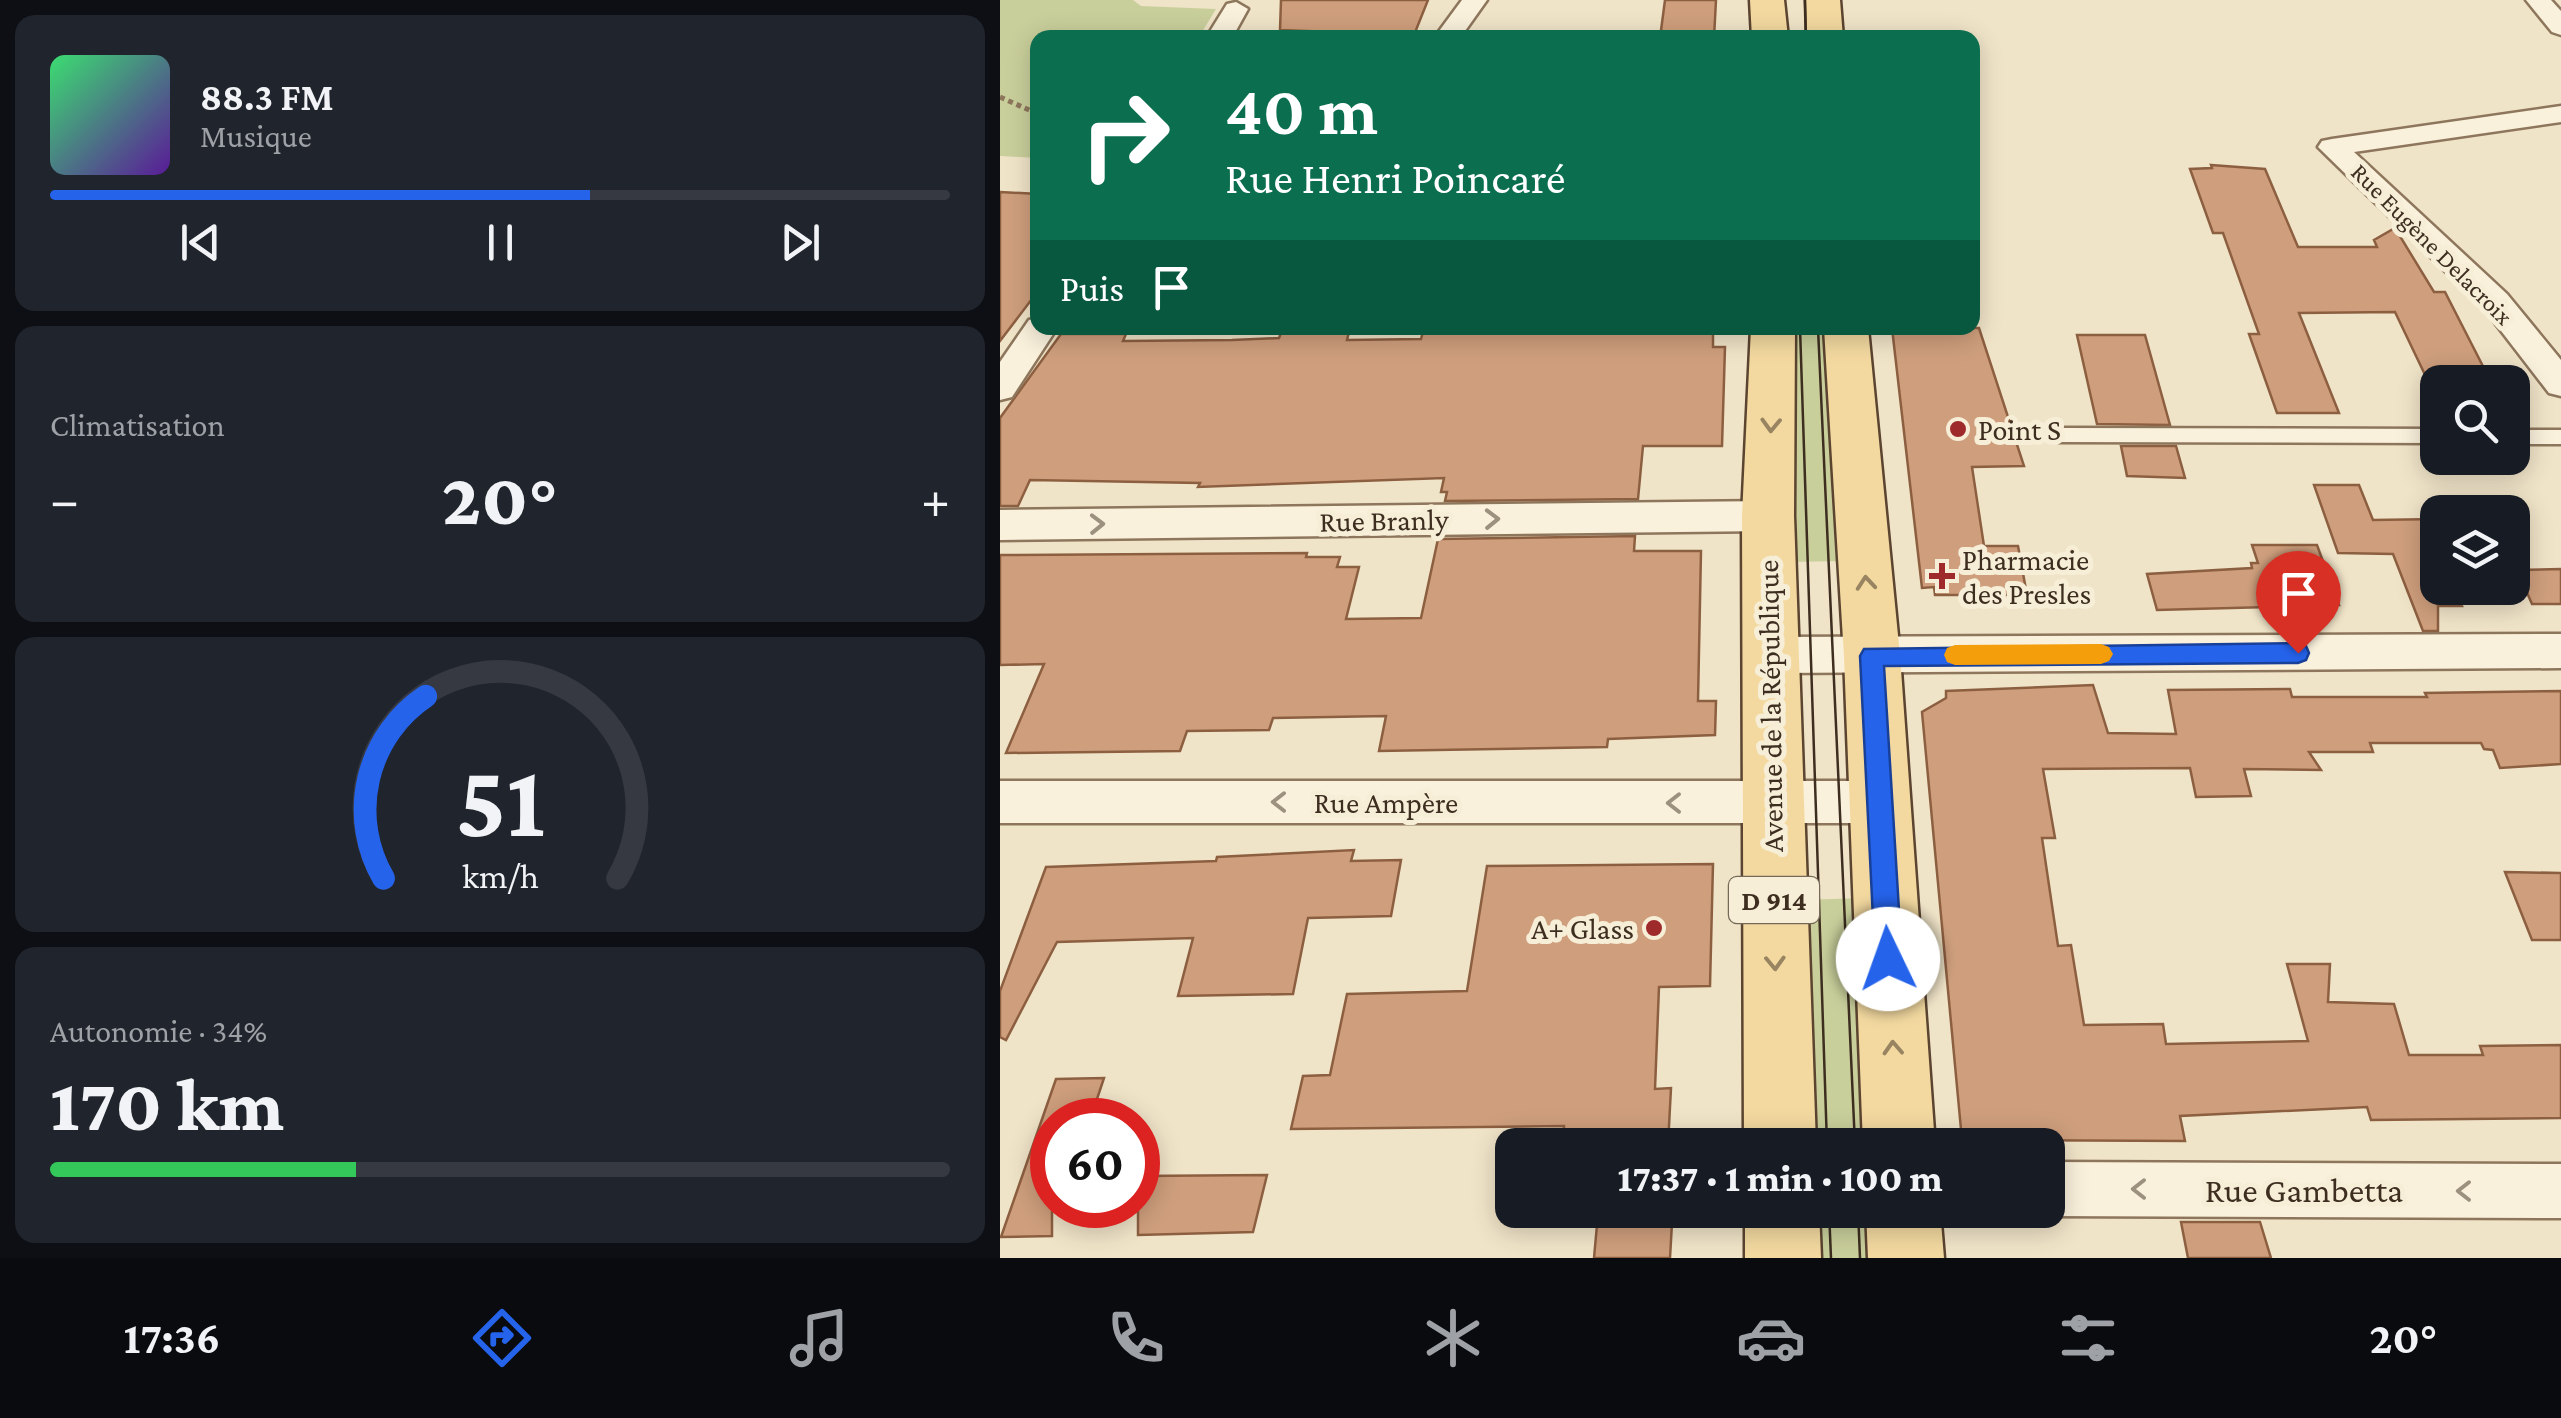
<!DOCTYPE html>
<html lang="fr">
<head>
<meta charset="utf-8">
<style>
  :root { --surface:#171b24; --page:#20242c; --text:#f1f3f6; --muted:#9ea1a6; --line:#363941; --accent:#2563eb }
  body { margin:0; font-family:"Crimson Pro",serif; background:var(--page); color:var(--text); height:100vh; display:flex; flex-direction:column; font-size:38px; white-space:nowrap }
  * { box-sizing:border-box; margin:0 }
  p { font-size:32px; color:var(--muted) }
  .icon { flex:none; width:55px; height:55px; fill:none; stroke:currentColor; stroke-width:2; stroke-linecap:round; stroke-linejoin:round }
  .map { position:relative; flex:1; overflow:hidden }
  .drawer { display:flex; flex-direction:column; gap:15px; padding:15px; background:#0d0f14; width:1000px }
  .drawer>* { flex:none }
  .banner { position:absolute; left:30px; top:30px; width:950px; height:305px; border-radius:20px; box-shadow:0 5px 25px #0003; background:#0b6e4f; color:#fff; overflow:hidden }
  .tools { position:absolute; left:1420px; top:365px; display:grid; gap:20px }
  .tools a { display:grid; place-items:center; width:110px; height:110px; border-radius:20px; background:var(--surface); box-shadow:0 5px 25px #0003; font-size:50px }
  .speed { position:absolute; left:30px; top:1098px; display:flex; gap:20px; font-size:50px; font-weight:700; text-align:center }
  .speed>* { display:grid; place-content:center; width:130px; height:130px; border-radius:50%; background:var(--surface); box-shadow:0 5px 25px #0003; line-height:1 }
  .speed .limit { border:15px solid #d22; background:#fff; color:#111 }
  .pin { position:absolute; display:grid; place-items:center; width:85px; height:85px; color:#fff; margin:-102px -42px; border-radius:50% 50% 50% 0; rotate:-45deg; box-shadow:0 0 10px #0007 }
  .pin .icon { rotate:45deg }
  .me { position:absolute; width:110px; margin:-55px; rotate:357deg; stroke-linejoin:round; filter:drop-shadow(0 0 8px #0008) }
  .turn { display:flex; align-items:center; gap:35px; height:210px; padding:0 30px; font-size:45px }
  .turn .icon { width:130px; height:130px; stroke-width:2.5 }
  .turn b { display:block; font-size:70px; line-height:85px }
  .then { display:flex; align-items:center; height:95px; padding:0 30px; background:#0003; gap:20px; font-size:38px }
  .big { font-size:75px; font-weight:800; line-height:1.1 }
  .drawer .card { flex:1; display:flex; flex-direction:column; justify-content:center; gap:15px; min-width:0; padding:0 35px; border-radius:20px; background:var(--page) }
  .drawer .dial { align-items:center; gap:0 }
  .dial svg { height:260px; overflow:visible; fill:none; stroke:var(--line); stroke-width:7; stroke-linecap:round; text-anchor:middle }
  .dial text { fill:var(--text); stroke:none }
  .song { display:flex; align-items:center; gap:30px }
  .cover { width:120px; height:120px; border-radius:15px; background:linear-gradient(135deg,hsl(140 70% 55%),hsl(270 70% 35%)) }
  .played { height:10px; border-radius:5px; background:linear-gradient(90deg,var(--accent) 60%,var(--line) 60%) }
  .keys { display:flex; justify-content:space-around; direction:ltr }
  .heat { display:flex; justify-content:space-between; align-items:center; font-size:55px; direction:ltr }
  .charge { height:15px; border-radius:8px; background:linear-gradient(90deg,#34c759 34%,var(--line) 0) }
  .trip { position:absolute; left:495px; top:1128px; width:570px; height:100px; border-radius:20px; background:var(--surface); box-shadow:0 5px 25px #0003; font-weight:800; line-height:100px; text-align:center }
  .menu { display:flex; height:160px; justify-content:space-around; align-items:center; background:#090b0e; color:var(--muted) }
  .menu .icon { width:70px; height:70px }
  .menu .on { color:var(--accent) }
  .menu b { font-size:45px; color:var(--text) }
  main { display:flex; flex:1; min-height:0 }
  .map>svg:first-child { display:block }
  .green { fill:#c9cf9b }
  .building { fill:#cf9f7d; stroke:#8d5f41; stroke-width:2.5 }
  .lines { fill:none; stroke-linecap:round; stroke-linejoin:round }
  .lane-casing { stroke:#8d765c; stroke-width:5 }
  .street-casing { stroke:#8d765c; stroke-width:5 }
  .primary-casing { stroke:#5b4430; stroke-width:5 }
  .path { stroke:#8d765c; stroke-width:5; stroke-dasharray:5 4; stroke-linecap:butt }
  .lane { fill:#faf1dc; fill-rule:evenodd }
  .street { fill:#faf1dc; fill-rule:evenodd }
  .primary { fill:#f3d9a0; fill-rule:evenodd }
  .tram { stroke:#3d2e20; stroke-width:2.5 }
  .oneway { stroke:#988460 }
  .oneway2 { stroke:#9c907e }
  .route { fill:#2563eb; stroke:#184099; stroke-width:2.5 }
  .slow { fill:#f59e0b }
  .poi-dot { fill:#9e2a2b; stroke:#f7eed8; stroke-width:4 }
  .labels { text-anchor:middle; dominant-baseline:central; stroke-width:10; stroke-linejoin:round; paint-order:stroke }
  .far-street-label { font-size:25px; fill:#3d2e20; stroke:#f7eed8 }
  .shield { fill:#f7eed8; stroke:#756857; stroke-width:2.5 }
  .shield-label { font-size:28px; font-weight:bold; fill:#3d2e20 }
  .poi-label { font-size:30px; fill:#3d2e20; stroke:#f7eed8; text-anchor:start }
  .street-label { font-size:30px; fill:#3d2e20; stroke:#f7eed8 }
  .near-street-label { font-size:35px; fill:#3d2e20; stroke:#f7eed8 }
</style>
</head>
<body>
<main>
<section class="drawer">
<div class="card">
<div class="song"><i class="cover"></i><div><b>88.3 FM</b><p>Musique</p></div></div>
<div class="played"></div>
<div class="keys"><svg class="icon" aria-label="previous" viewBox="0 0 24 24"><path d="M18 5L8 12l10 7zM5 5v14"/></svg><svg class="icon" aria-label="pause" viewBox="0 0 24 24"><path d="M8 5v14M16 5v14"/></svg><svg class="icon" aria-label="next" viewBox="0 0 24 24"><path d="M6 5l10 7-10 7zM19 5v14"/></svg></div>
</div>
<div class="card"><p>Climatisation</p>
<div class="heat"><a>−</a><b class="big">20°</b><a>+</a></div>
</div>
<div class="card dial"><svg viewBox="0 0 100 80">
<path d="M14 69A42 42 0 1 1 86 69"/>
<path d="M14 69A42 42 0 0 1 27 13" stroke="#2563eb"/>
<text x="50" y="56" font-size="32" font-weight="700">51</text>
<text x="50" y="72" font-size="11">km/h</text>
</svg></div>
<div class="card"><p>Autonomie · 34%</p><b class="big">170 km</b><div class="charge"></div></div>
</section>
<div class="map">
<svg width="1561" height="1258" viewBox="0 0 1561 1258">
  <rect width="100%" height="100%" fill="#f0e4c8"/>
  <path class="green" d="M0 0H133L141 6 216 9 199 37 38 38 37 158 0 156Z
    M793 328H825L830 420 845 561 790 562 795 443Z
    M864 898 870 1145H813L800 900Z
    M816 1210H872L874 1258H818Z"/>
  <path class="building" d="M281 0H428L414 35 280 30Z
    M665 0H716L714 38H660Z
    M1211 165 1265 169 1298 247H1377L1374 240 1395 228 1434 292H1445L1491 382H1441L1438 376V402L1395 312 1299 313 1339 413H1277L1249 334H1259L1223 233H1213L1190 169 1212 168Z
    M0 192 38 194V291L0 341Z
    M283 328H350L347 340 421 339 424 328H713V347H725L722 446H643L638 499 445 501 447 492H441L444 478 198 487 200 483 30 480 18 506H0V418L61 334H126L123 341 232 340 279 338Z
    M892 328H979L1024 466 972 467 984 546H1018L1027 595H935L934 587 922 588Z
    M1077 335H1145L1170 425 1097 424Z
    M1121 446H1176L1185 478 1127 476Z
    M1314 485H1359L1373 520 1438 519V588H1455L1462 606H1438V631H1423L1393 554 1338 553Z
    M635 536 634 551H701L698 701H716L715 735 608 739 607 747 379 751 386 716 273 718 269 730 187 731 180 751 6 753 44 664 0 665V555L307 553 306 557H340L337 567H359L346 619 421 618 438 539Z
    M1252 545H1317L1339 605 1157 610 1147 574 1252 568 1251 563H1258Z
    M1561 569V604H1532L1517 570Z
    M1093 685 1108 733 1176 734 1168 690 1290 689 1292 697H1427L1425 693 1561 691V764L1500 768 1493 750 1484 749 1481 743H1370L1373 752H1309L1321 770 1244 769 1251 796 1196 797 1190 768 1043 769 1055 838H1042L1058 946 1071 945 1084 1025 1163 1024 1166 1044 1308 1041 1287 964H1330L1328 1002 1394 1004 1409 1055H1483L1480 1046 1561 1045V1118L1371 1120 1367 1107 1180 1116 1185 1141 962 1140 922 712 946 698V691Z
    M354 850 351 861 401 860 391 916 308 918 293 994 178 996 193 938 57 942 6 1040 0 1037V991L46 867 216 861 217 857Z
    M713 864 710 986 659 987 655 1089 671 1088 668 1145H563L564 1126 291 1129 303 1076 330 1075 347 994 467 991 487 866Z
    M1505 872 1561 873V940H1532Z
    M104 1078 90 1120H52V1236L1 1237 56 1079Z
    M267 1175 253 1232 138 1235V1176Z
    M1181 1222H1260L1271 1258H1188Z
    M672 1223 670 1258H594L597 1225Z"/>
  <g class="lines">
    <defs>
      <path id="lane" d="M1059 428 1438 429V443L1059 442 1050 435Z
        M1512 430H1561V444H1512Z"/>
      <path id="street" d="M462 0H487L460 38H434Z
        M1526 0H1551L1561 11V35L1552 32Z
        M236 2 248 9 232 38H206L227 4Z
        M1561 106V122L1354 152 1507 294 1561 360V396L1549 393 1485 310 1318 147 1322 141 1332 139Z
        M38 318V328H57L12 397 0 400V362L29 320Z
        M768 501 781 506 787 516 781 526 768 531 0 540V510Z
        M1561 634V668L769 673 755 667 749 655 755 643 769 637Z
        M0 781H879L895 787 901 802 895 817 879 823H0Z
        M1048 1162 1561 1164V1218L1048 1216 1034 1210H1048Z"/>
      <path id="primary" d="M750 0H784L788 38H752Z
        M806 0H840L843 38H807Z
        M751 328H795L794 516 816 1145H744L742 516Z
        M824 328H868L900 656 935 1145H863L844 656Z
        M745 1210H819L821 1258H745Z
        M866 1210H940L944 1258H868Z"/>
    </defs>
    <use href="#lane" class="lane-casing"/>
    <use href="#street" class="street-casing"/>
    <use href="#primary" class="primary-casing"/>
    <path class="path" d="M0 97 38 114"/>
    <use href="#lane" class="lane"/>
    <use href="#street" class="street"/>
    <use href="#primary" class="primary"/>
    <path class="tram" d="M805 0 806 38
      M800 328 827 1145
      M818 328 855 1145
      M829 1210 831 1258
      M858 1210 860 1258"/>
  </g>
  <defs><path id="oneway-chevron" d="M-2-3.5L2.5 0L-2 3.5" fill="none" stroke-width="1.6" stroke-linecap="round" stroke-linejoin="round" transform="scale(2.5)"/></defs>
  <g class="oneway">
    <use href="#oneway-chevron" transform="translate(771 425) rotate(92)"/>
    <use href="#oneway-chevron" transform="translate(866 583) rotate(-95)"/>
    <use href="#oneway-chevron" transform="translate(775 963) rotate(88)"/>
    <use href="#oneway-chevron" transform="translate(893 1048) rotate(-93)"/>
  </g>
  <g class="oneway2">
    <use href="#oneway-chevron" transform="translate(492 519) rotate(-1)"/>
    <use href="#oneway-chevron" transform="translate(97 524) rotate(-1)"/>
    <use href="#oneway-chevron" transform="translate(279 802) rotate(-180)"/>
    <use href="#oneway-chevron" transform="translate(674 803) rotate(-180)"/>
    <use href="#oneway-chevron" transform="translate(1139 1189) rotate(-180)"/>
    <use href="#oneway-chevron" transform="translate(1464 1191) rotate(-180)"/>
  </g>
  <path class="route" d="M1298 643 1306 646 1309 653 1306 660 1298 663 884 666 902 959 898 969 888 973 879 969 875 959 860 656 864 649Z"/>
  <path class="slow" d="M1101 644 1109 647 1113 654 1109 661 1101 664 955 665 947 662 944 655 947 648 955 645Z"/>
  <g class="poi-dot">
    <circle cx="958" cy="429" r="10"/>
    <path d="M937 561h10v10h10v10h-10v10h-10v-10h-10v-10h10z"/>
    <circle cx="654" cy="928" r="10"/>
  </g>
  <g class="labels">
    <g class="far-street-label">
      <text transform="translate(1432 244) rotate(45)">Rue Eugène Delacroix</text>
    </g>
    <rect class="shield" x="729" y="877" width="90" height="46" rx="8"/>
    <g class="shield-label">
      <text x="774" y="900">D 914</text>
    </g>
    <g class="poi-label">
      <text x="978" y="429">Point S</text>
      <text x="962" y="559">Pharmacie<tspan x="962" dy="34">des Presles</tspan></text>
      <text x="634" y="928" text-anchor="end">A+ Glass</text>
    </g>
    <g class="street-label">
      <text transform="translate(384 520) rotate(-1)">Rue Branly</text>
      <text transform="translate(770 706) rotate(-91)">Avenue de la République</text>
      <text x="386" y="802">Rue Ampère</text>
    </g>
    <g class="near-street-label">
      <text x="1304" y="1190">Rue Gambetta</text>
    </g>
  </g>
</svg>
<div class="tools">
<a><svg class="icon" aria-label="search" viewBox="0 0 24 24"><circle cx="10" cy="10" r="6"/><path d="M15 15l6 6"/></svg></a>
<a><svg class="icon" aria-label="layers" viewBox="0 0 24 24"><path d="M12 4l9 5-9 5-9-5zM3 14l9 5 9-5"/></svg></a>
</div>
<div class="speed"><div class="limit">60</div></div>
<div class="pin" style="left:1298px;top:653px;background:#d93025"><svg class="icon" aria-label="arrive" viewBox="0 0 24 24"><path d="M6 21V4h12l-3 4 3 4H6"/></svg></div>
<svg class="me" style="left:888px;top:959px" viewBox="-20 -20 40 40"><circle r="19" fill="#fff"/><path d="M0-13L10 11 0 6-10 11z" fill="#2563eb"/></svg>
<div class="trip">17:37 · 1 min · 100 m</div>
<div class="banner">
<div class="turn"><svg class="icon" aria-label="right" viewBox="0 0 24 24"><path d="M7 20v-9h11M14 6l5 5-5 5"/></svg><div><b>40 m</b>Rue Henri Poincaré</div></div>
<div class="then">Puis<svg class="icon" aria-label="arrive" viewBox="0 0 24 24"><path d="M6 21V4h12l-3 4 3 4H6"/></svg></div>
</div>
</div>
</main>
<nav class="menu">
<b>17:36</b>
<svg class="icon on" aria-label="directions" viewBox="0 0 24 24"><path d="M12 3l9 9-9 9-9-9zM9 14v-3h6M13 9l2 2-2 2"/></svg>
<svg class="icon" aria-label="music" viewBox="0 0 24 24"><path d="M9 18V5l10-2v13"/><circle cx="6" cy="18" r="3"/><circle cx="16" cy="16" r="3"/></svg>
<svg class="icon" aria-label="phone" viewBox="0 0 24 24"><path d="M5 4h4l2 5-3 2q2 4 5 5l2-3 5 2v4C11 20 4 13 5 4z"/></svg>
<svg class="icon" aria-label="climate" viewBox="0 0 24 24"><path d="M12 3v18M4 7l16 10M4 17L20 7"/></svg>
<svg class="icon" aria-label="car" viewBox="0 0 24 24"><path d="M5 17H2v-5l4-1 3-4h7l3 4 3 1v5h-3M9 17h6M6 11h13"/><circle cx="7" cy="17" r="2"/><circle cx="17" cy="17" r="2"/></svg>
<svg class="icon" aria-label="filters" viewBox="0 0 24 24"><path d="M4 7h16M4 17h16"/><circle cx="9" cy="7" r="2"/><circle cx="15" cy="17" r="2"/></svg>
<b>20°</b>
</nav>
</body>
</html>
